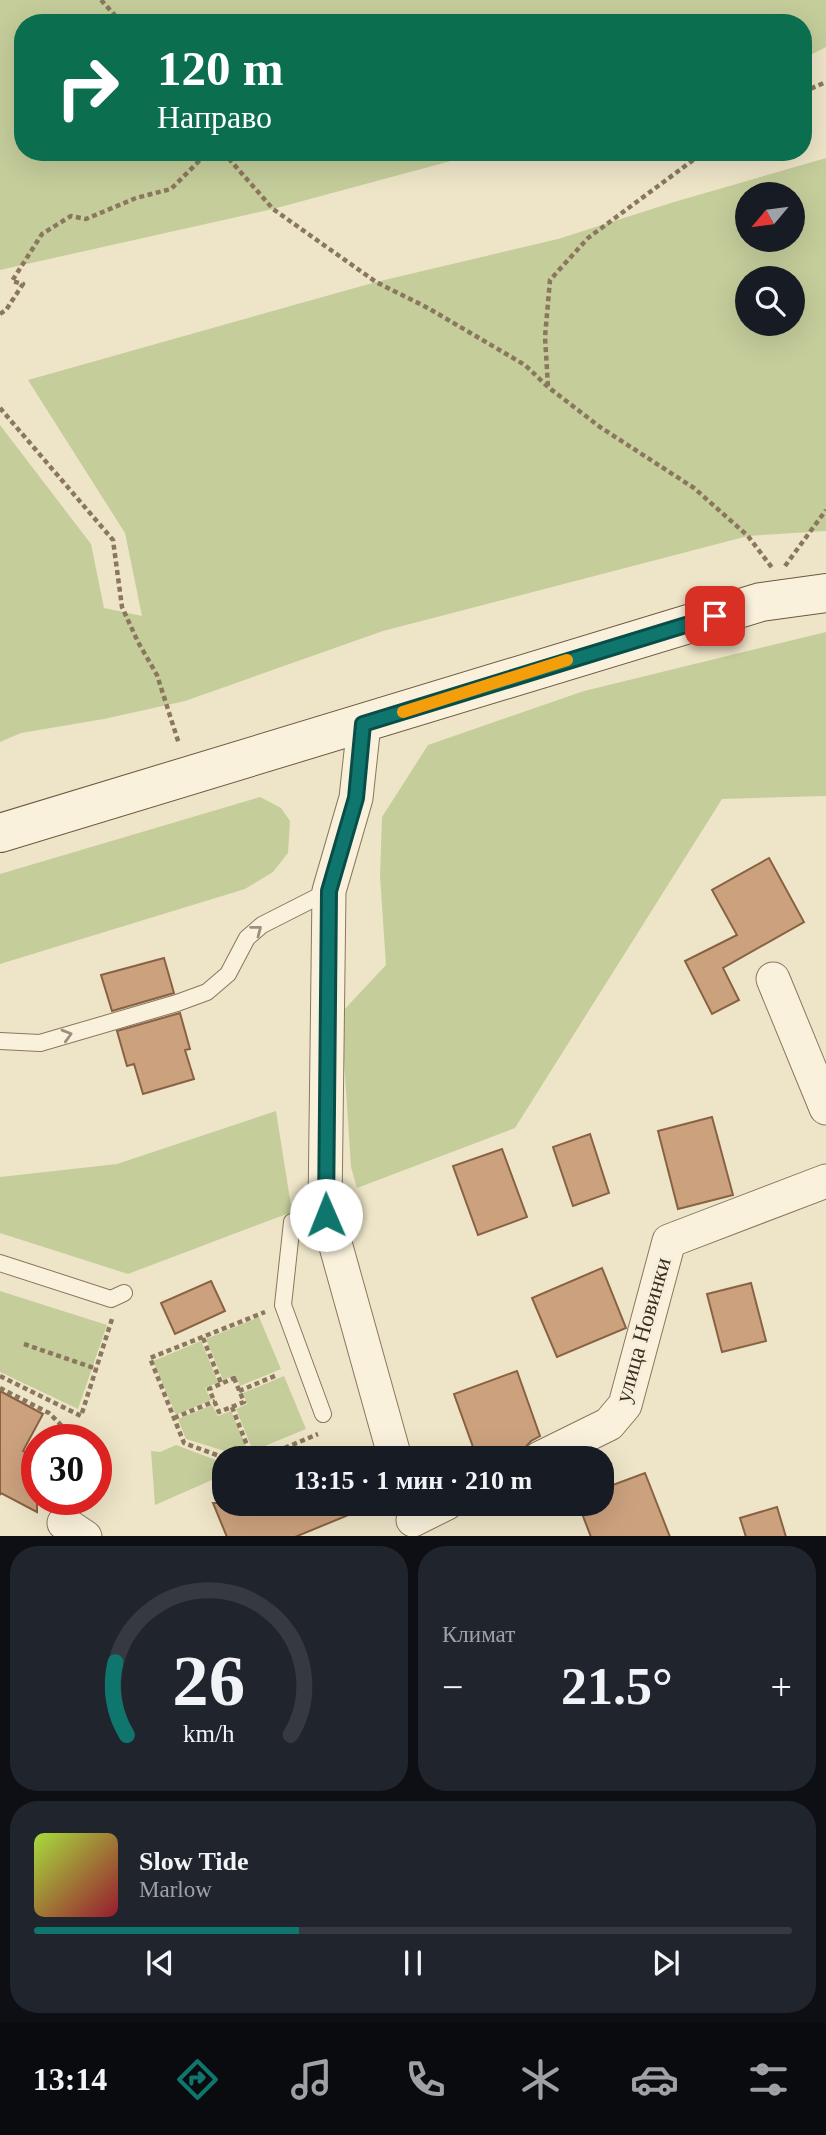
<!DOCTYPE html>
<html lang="ru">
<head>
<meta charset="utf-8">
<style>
  :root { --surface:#171b24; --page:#20242c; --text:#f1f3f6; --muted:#9ea1a6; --line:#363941; --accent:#0f766e }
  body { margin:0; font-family:Georgia,serif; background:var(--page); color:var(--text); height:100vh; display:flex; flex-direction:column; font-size:26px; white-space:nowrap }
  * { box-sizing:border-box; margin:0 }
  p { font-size:23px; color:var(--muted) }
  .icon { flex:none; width:38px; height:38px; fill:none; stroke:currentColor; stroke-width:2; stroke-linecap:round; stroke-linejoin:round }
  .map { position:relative; height:1536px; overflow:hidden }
  .side { display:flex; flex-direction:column; gap:10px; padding:10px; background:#0d0f14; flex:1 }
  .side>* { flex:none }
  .banner { position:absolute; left:14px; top:14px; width:798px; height:147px; border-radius:28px; box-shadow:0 7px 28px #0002; background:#0b6e4f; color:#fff; overflow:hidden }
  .needle { width:46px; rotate:241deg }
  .controls { position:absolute; left:735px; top:182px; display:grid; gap:14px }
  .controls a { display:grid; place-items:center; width:70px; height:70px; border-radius:50%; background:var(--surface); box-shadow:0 7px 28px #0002; font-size:35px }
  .speed { position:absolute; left:21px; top:1424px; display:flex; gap:14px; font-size:35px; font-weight:700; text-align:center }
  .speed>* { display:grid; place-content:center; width:91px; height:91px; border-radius:50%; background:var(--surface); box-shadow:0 7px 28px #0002; line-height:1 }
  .speed .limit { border:10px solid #d22; background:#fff; color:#111 }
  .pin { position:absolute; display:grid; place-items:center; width:60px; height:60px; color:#fff; margin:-30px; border-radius:14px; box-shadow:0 4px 10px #0006 }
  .me { position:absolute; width:77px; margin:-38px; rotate:359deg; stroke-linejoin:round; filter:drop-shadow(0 0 5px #0008) }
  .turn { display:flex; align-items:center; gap:24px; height:147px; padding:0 28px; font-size:32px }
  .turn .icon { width:91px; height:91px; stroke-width:2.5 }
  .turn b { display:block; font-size:49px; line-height:60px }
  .big { font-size:52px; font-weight:800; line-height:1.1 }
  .side .card { flex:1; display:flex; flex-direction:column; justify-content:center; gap:10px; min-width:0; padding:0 24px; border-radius:28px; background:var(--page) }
  .side .dial { align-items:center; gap:0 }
  .dial svg { height:182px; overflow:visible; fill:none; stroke:var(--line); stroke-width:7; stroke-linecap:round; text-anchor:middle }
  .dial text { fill:var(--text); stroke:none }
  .song { display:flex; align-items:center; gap:21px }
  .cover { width:84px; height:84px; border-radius:10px; background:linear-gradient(135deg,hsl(80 70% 55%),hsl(350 70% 35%)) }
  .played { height:7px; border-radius:4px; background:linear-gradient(90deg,var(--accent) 35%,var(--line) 35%) }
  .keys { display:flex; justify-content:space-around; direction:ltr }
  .heat { display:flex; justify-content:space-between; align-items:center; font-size:38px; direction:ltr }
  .side .tiles { flex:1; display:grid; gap:10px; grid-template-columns:1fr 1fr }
  .card:last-child { grid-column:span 2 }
  .trip { position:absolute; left:212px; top:1446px; width:402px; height:70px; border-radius:28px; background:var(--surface); box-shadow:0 7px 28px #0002; font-weight:800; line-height:70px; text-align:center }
  .menu { display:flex; height:112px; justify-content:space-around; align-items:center; background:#090b0e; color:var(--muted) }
  .menu .icon { width:49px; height:49px }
  .menu .on { color:var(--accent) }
  .menu b { font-size:32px; color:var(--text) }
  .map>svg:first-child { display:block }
  .green { fill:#c5cd9b; fill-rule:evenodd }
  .building { fill:#cca27e; stroke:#896243; stroke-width:2 }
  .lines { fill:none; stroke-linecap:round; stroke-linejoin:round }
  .lane-casing { stroke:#8a775d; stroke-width:18 }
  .street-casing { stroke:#8a775d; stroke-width:35 }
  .secondary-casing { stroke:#6c5840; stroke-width:40 }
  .path { stroke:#8a775d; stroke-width:4.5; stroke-dasharray:5 3.5; stroke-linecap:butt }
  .lane { stroke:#f9f1db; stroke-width:16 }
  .street { stroke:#f9f1db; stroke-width:33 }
  .secondary { stroke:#f9f1db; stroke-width:38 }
  .oneway { stroke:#9a907e }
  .route-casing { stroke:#0a4d48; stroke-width:18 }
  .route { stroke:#0f766e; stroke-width:12 }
  .slow { stroke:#f59e0b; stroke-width:12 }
  .labels { text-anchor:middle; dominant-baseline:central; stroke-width:6; stroke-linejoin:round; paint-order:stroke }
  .street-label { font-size:23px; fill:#3b2e20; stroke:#f6eed8 }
</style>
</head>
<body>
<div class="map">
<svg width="826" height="1537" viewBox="0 0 826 1537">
  <rect width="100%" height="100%" fill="#eee5c8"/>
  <path class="green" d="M0 0H826V47L803 59V23H23V152H484L273 209 0 270Z
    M826 158V531L748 536 383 631 185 701 104 719 21 733 0 742V425L91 544 104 608 142 616 125 533 28 380 376 282 558 239 674 202ZM747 194H793V240H747ZM747 278H793V324H747Z
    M826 632V796L722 799 515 1128 357 1188 351 1167 341 1013 386 965 380 876 382 817 428 745 584 691Z
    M260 797 281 808 290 821 288 853 273 872 245 889 0 964V874Z
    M276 1111 292 1212 128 1274 0 1233V1177L117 1164Z
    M0 1291 107 1325 78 1409 0 1372Z
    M259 1317 281 1369 240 1386 235 1375 223 1380 206 1339Z
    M201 1341 218 1382 205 1388 211 1400 176 1415 153 1361Z
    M284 1376 306 1429 253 1451 236 1409 247 1404 243 1393Z
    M212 1405 218 1416 231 1411 249 1453 241 1456 186 1439 178 1419Z
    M176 1445 224 1463 221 1476 155 1505 151 1451 160 1452Z"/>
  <path class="building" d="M769 858 804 922 723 968 739 1000 712 1014 685 961 737 935 712 890Z
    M164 958 174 993 112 1011 101 975Z
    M180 1013 190 1049 185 1050 194 1079 143 1094 134 1064 127 1066 117 1031Z
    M712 1117 733 1195 678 1209 658 1131Z
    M590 1134 609 1193 573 1206 553 1147Z
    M502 1149 527 1217 478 1235 453 1166Z
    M602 1268 626 1328 557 1357 532 1298Z
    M211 1281 225 1311 175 1334 161 1303Z
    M751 1283 766 1341 722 1352 707 1294Z
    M517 1371 540 1436 531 1441 523 1450 500 1458H477L454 1394Z
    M0 1391 43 1414 23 1451 37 1458V1512L1 1493 0 1495Z
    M645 1473 670 1537H591L578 1503H602V1489Z
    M213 1503H375V1504L295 1537H227Z
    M777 1507 786 1537H746L740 1518Z"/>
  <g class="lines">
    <defs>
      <path id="lane" d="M0 1041 40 1043 177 1003 207 992 228 974 247 938 262 925 329 891
        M0 1263 111 1299 124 1293
        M323 1414 283 1305 292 1222 325 1207"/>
      <path id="street" d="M364 724 356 798 329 891 325 1207 395 1458
        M773 979 826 1108
        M540 1458 609 1424 625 1405 669 1241 826 1181
        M413 1520 447 1503
        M64 1523 85 1537"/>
      <path id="secondary" d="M0 833 761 602 826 593"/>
    </defs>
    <use href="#lane" class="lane-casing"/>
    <use href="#street" class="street-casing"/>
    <use href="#secondary" class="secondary-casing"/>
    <path class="path" d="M101 0 122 23
      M803 92 826 82
      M223 152 273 209 376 282 428 308 525 365 548 387 600 427 694 488 748 536 773 569
      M0 314 6 310 23 284 12 281 42 234 71 216 86 219 136 198 171 189 208 152
      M548 386 545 337 550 280 588 238 704 152
      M0 408 113 540 122 607 138 642 157 675 179 744
      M785 566 826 510
      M203 1338 221 1383
      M24 1344 97 1369
      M0 1376 81 1416 112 1319
      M234 1378 244 1402 219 1412 209 1389Z
      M0 1388 49 1413 61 1425 52 1440
      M239 1391 277 1375
      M232 1407 252 1458
      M174 1418 215 1401
      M225 1458 184 1443 150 1358 265 1312
      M261 1458 318 1434"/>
    <use href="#lane" class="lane"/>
    <use href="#street" class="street"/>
    <use href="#secondary" class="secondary"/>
  </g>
  <defs><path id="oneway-chevron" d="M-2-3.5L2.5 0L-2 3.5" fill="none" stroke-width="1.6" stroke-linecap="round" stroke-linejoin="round" transform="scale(1.75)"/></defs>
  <g class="oneway">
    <use href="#oneway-chevron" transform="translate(257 930) rotate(-38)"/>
    <use href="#oneway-chevron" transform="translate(67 1035) rotate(-16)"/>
  </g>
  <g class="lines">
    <defs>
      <path id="route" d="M326 1215 329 891 356 798 363 724 715 616"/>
    </defs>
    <use href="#route" class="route-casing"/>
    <use href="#route" class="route"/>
    <path class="slow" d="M403 712 567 660"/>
  </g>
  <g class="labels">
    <g class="street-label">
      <text transform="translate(643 1330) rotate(-74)">улица Новинки</text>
    </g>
  </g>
</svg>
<div class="controls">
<a><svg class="needle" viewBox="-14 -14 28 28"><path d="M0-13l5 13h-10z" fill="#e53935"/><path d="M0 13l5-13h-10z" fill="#9ea1a6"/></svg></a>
<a><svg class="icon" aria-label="search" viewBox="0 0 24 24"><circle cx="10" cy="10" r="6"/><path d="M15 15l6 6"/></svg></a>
</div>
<div class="speed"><div class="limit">30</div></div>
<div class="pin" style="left:715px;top:616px;background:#d93025"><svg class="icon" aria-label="arrive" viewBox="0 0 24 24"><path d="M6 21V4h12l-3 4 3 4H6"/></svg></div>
<svg class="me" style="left:326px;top:1215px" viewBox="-20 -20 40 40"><circle r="19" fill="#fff"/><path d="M0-13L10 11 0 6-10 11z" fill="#0f766e"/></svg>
<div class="trip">13:15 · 1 мин · 210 m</div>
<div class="banner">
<div class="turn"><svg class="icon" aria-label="right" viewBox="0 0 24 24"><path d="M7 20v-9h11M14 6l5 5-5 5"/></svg><div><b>120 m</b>Направо</div></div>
</div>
</div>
<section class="side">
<div class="tiles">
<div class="card dial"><svg viewBox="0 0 100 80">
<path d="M14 69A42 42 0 1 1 86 69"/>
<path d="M14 69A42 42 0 0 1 9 37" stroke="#0f766e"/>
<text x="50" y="56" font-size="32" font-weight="700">26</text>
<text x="50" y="72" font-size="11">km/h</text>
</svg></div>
<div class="card"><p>Климат</p>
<div class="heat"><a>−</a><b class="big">21.5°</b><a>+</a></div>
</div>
<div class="card">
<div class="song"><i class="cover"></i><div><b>Slow Tide</b><p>Marlow</p></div></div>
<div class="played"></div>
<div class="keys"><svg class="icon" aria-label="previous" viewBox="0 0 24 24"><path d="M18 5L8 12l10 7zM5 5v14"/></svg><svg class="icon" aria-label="pause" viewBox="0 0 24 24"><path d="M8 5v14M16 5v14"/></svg><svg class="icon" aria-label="next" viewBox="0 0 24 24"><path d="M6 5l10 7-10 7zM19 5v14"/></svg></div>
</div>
</div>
</section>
<nav class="menu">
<b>13:14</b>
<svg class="icon on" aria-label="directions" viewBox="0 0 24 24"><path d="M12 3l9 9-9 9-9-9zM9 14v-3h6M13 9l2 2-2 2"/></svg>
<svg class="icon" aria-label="music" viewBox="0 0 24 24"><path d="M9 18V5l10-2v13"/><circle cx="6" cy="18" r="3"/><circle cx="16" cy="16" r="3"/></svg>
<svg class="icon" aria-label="phone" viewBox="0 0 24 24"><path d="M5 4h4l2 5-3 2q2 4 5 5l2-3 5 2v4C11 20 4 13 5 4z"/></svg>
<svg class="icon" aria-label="climate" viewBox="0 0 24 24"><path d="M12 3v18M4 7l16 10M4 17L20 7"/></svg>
<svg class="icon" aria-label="car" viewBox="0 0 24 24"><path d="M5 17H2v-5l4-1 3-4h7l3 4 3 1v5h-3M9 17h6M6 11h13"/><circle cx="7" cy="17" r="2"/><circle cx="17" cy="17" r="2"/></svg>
<svg class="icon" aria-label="filters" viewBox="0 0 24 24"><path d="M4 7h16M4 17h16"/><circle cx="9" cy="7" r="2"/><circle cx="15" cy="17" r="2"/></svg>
</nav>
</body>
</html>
